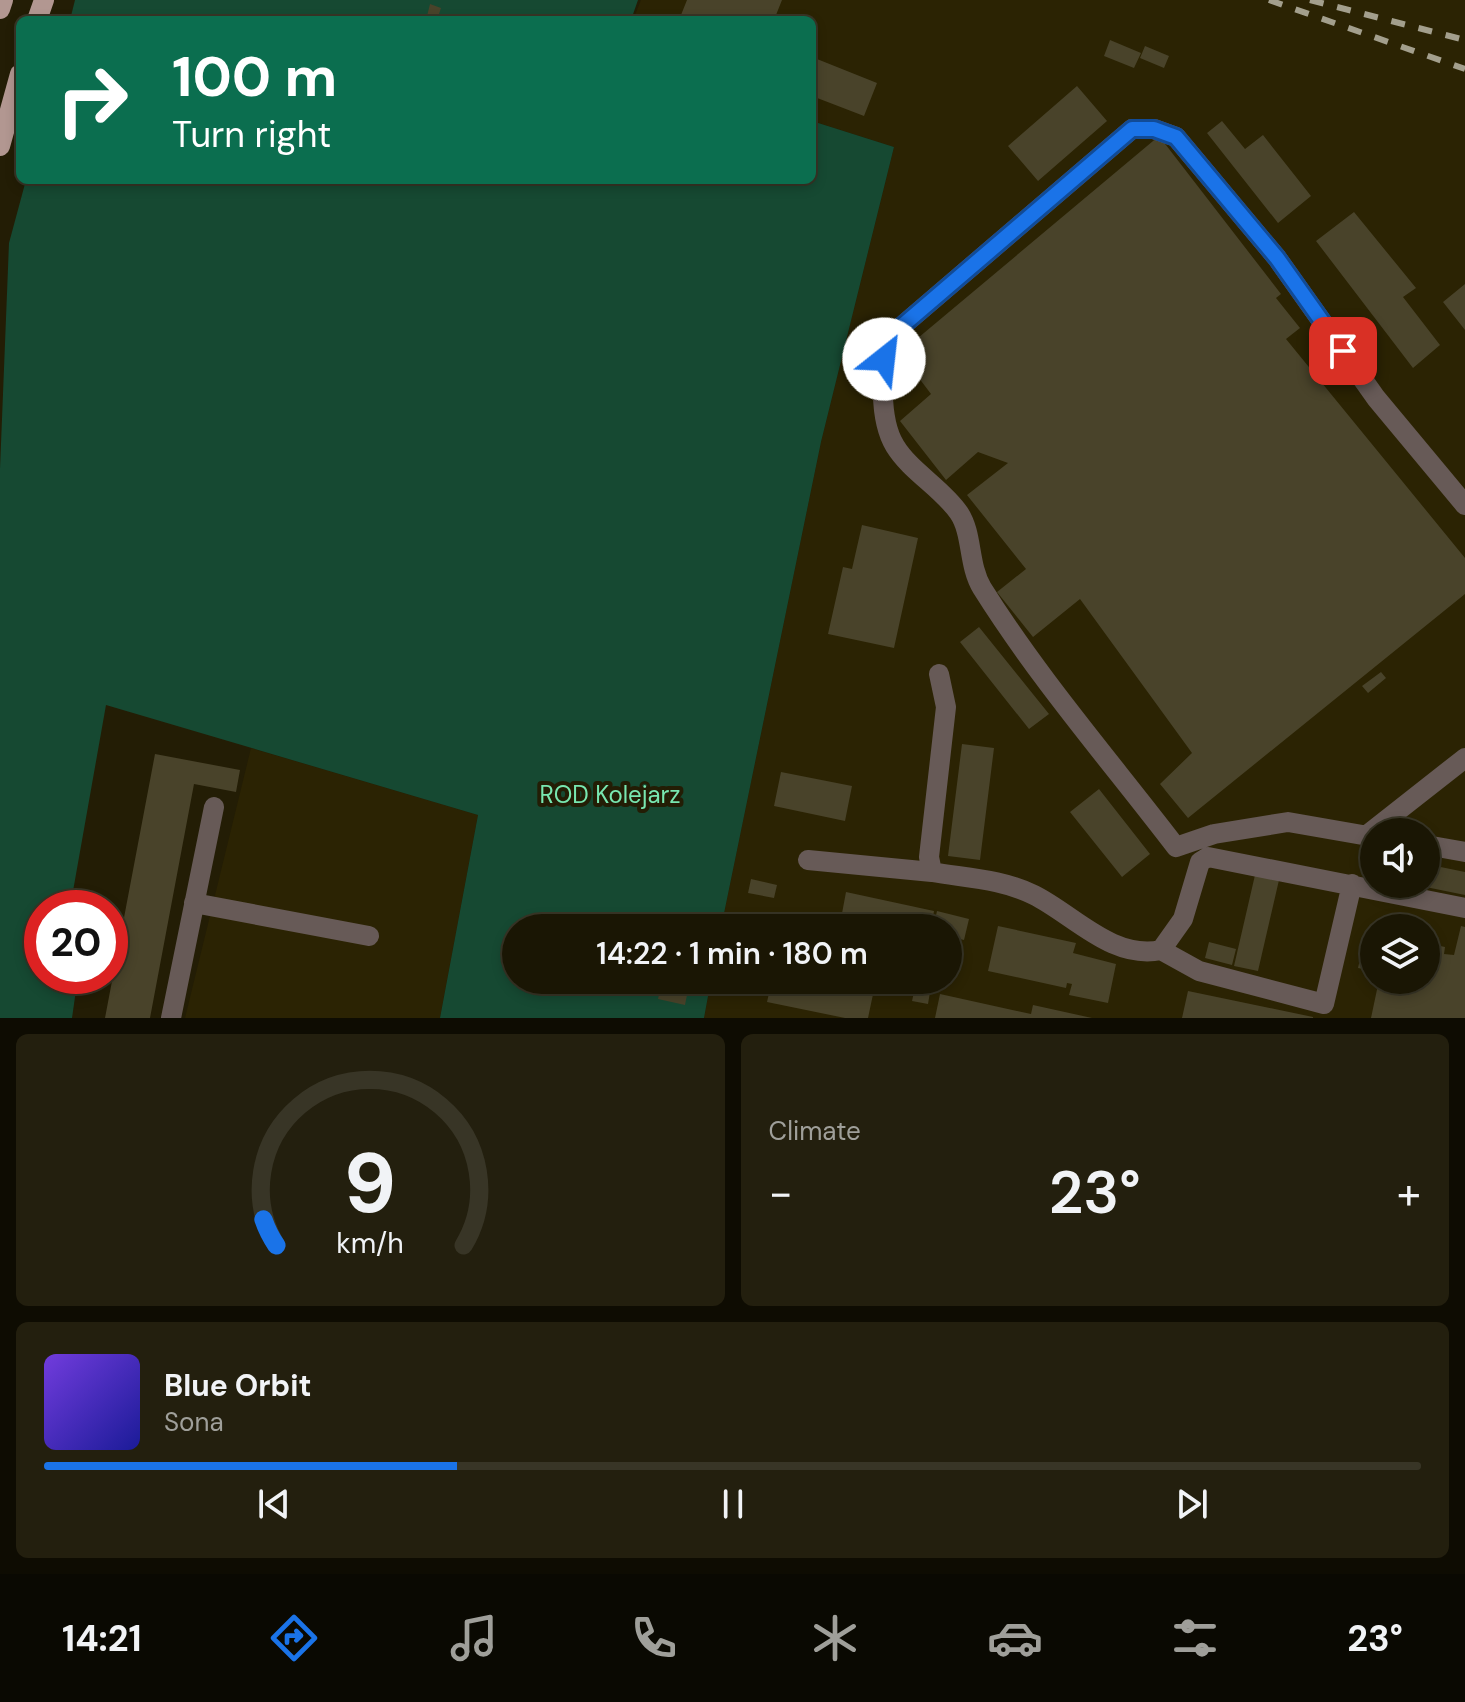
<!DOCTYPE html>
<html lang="en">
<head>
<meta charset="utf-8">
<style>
  :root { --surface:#1a1604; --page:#231f0e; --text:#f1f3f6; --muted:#9f9f9a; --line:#383526; --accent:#1a73e8 }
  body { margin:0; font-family:"DM Sans",sans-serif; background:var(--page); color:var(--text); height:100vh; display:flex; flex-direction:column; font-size:30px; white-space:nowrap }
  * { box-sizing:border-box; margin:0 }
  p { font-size:26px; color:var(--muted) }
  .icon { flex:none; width:44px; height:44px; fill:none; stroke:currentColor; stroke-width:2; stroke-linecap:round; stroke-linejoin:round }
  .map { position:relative; height:1018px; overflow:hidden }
  .side { display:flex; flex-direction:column; gap:16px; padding:16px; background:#0e0c02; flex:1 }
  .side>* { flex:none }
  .guide { position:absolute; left:16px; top:16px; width:800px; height:168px; border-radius:12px; box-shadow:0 4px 12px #0003,0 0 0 2px var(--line); background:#0b6e4f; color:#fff; overflow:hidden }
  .fabs { position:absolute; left:1360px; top:818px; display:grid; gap:16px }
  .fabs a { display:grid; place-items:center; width:80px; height:80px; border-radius:50%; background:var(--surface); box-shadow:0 4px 12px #0003,0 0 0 2px var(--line); font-size:40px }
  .speed { position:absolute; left:24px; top:890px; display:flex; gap:16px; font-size:40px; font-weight:700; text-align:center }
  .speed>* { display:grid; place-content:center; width:104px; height:104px; border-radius:50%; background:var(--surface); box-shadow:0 4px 12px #0003,0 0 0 2px var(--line); line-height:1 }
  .speed .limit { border:12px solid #d22; background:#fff; color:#111 }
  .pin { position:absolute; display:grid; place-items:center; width:68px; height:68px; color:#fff; margin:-34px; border-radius:16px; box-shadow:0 4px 12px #0006 }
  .me { position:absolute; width:88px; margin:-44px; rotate:29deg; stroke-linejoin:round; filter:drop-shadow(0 0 6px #0008) }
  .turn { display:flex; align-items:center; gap:28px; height:168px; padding:0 24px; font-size:36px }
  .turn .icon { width:104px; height:104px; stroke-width:2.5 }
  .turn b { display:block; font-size:56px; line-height:68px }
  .big { font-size:60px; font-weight:600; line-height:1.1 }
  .side .card { flex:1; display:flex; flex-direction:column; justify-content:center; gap:12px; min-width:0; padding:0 28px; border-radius:12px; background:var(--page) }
  .side .dial { align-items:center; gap:0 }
  .dial svg { height:208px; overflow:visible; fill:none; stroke:var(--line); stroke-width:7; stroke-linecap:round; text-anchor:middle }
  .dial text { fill:var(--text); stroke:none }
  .song { display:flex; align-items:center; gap:24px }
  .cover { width:96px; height:96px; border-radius:12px; background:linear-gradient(135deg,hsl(260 70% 55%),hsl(240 70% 35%)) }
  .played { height:8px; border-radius:4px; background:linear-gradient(90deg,var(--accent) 30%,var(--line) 30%) }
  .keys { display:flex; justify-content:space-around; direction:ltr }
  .heat { display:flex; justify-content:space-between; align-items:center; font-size:44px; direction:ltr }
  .side .tiles { flex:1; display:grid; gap:16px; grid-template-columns:1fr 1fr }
  .card:last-child { grid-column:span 2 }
  .trip { position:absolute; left:502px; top:914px; width:460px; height:80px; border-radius:40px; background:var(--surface); box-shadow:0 4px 12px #0003,0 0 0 2px var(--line); font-weight:600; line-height:80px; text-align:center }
  .dock { display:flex; height:128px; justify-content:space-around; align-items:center; background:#0a0902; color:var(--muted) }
  .dock .icon { width:56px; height:56px }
  .dock .selected { color:var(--accent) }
  .dock b { font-size:36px; color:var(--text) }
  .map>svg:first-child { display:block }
  .built { fill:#2b2303; fill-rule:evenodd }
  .green { fill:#164932 }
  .building { fill:#49432a }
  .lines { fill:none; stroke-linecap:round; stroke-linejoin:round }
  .minor { stroke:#675a57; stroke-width:20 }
  .major { stroke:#b29791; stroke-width:20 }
  .rail { stroke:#a39f8d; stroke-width:6; stroke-dasharray:14 14; stroke-linecap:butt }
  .route-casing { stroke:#114b97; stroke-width:20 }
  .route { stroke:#1a73e8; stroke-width:14 }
  .labels { text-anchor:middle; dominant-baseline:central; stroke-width:8; stroke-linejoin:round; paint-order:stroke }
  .park-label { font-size:24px; fill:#78e7b0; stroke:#231d05 }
</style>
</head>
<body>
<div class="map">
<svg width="1465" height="1018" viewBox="0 0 1465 1018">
  <rect width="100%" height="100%" fill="#231d05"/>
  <path class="built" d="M641 0H1465V1018H704L711 980H948V928H721L821 442 894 147 812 121V20H633ZM1374 832H1426V884H1374ZM1374 928H1426V980H1374Z
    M251 748 478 815 440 1018H185Z"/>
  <path class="green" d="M75 0H638L631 20H70Z
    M812 121 894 147 821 442 721 928H516V980H711L704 1018H440L478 815 106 705 70 908H42V976H78L72 1018H0V469L9 243 26 180H812Z"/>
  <path class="building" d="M687 0H782L774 20H679Z
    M430 4 441 8 437 20H426Z
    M1110 40 1141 53 1134 68 1104 56Z
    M1145 46 1169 56 1164 68 1140 58Z
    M812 57 877 83 864 116 812 96Z
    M1077 86 1107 121 1038 181 1008 146Z
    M1222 121 1245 149 1263 135 1311 196 1278 223 1207 133Z
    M1159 136 1281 294 1276 298 1300 328 1286 339 1465 558V594L1188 818 1160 784 1192 753 1080 599 1033 637 997 592 1026 569 967 495 1008 463 978 452 946 480 900 421 931 394 900 353Z
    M1354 212 1416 288 1403 297 1440 345 1413 368 1316 241Z
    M1465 284V330L1443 302Z
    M862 525 918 538 894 648 828 634 843 567 852 569Z
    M979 627 1049 714 1029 729 960 642Z
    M1381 672 1386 678 1368 693 1362 686Z
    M962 744 994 748 980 860 948 856Z
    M155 754 240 770 236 792 194 784 150 1018H105Z
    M781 772 852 786 845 821 774 806Z
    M1099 789 1150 854 1122 877 1070 812Z
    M1426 864 1465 872V895L1416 885 1426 884Z
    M1255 875 1279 880 1258 971 1234 966Z
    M751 879 777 885 774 898 748 893Z
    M846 892 934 911 931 928H858L840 924Z
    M937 911 969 919 964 940 948 936V928H933Z
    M998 926 1076 943 1073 953 1116 964 1108 1003 1069 995 1072 984 1067 983 1066 988 988 971Z
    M1461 926 1465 927V1018H1371L1379 980H1426V943L1445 947 1444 954 1454 955Z
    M1209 942 1236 949 1232 965 1205 958Z
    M1362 950 1374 953V971L1358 968Z
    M662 980H690L685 1005 658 999Z
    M772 980H876L868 1018H845L767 1002Z
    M916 983 931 986 928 1004 912 1001Z
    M1188 991 1313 1017V1018H1182Z
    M940 994 1031 1014 1033 1005 1092 1018H935Z"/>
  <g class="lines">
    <path class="minor" d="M939 674 946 707 929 857 932 872C967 878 1002 879 1034 895 1074 915 1112 960 1161 950L1183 919 1200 862 1208 857 1465 908
      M1367 835 1465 758
      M1374 837 1288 822 1214 834 1176 847C1111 762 1039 679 982 588 968 565 973 534 959 513 942 488 911 472 895 446 878 418 882 369 888 338L1132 129H1154L1176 137 1277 258 1376 398 1465 505
      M1426 845 1465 852
      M808 860 932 872
      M194 903 369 936
      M1161 950 1199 971 1324 1004 1352 884
      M171 1018 214 807"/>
    <path class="major" d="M0 9 3 0
      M37 20 44 0
      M0 146 20 74"/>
    <path class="rail" d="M1269 0 1465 69
      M1310 0 1465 40"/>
  </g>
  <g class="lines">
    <defs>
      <path id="route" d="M884 359 888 338 1132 129H1154L1176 137 1277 258 1343 351"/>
    </defs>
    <use href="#route" class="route-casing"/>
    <use href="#route" class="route"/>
  </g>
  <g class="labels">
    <g class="park-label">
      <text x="610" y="794">ROD Kolejarz</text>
    </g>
  </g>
</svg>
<div class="fabs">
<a><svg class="icon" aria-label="sound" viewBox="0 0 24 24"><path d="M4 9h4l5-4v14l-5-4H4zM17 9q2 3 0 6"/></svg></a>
<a><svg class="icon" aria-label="layers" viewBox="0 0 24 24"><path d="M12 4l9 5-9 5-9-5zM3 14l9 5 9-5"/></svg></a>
</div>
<div class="speed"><div class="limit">20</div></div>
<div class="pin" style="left:1343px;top:351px;background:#d93025"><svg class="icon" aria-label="arrive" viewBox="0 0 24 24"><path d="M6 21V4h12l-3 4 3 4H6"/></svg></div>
<svg class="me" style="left:884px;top:359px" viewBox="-20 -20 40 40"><circle r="19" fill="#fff"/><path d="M0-13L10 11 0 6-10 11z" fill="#1a73e8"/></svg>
<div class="trip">14:22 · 1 min · 180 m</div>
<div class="guide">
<div class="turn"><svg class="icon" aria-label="right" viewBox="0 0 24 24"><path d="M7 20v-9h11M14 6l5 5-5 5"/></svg><div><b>100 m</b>Turn right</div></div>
</div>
</div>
<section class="side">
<div class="tiles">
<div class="card dial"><svg viewBox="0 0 100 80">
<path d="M14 69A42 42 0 1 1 86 69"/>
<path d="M14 69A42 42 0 0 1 9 59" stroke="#1a73e8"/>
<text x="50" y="56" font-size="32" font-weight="700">9</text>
<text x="50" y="72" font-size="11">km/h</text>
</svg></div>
<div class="card"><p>Climate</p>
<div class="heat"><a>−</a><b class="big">23°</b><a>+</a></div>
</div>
<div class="card">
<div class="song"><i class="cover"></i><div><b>Blue Orbit</b><p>Sona</p></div></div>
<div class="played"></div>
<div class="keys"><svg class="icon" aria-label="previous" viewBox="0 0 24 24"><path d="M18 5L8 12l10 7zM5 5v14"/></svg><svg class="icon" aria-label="pause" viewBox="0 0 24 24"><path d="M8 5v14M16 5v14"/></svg><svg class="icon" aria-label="next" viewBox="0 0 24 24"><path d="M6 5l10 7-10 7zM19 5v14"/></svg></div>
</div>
</div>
</section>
<nav class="dock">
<b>14:21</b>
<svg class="icon selected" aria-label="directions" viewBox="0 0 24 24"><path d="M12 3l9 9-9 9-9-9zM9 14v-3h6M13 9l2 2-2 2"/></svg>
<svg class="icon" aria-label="music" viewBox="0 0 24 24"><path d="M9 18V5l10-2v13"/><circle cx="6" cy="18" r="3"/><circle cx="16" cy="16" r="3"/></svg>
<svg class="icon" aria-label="phone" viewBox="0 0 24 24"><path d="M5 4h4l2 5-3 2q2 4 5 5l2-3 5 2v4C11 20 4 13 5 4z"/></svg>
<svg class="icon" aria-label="climate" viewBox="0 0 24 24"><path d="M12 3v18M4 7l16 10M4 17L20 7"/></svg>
<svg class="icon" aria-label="car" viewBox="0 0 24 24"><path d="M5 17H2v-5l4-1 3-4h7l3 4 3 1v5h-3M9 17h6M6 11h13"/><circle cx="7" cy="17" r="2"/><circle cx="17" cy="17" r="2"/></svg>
<svg class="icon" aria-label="filters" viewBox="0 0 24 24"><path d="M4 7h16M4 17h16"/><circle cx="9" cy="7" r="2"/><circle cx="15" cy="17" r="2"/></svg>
<b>23°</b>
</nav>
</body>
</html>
